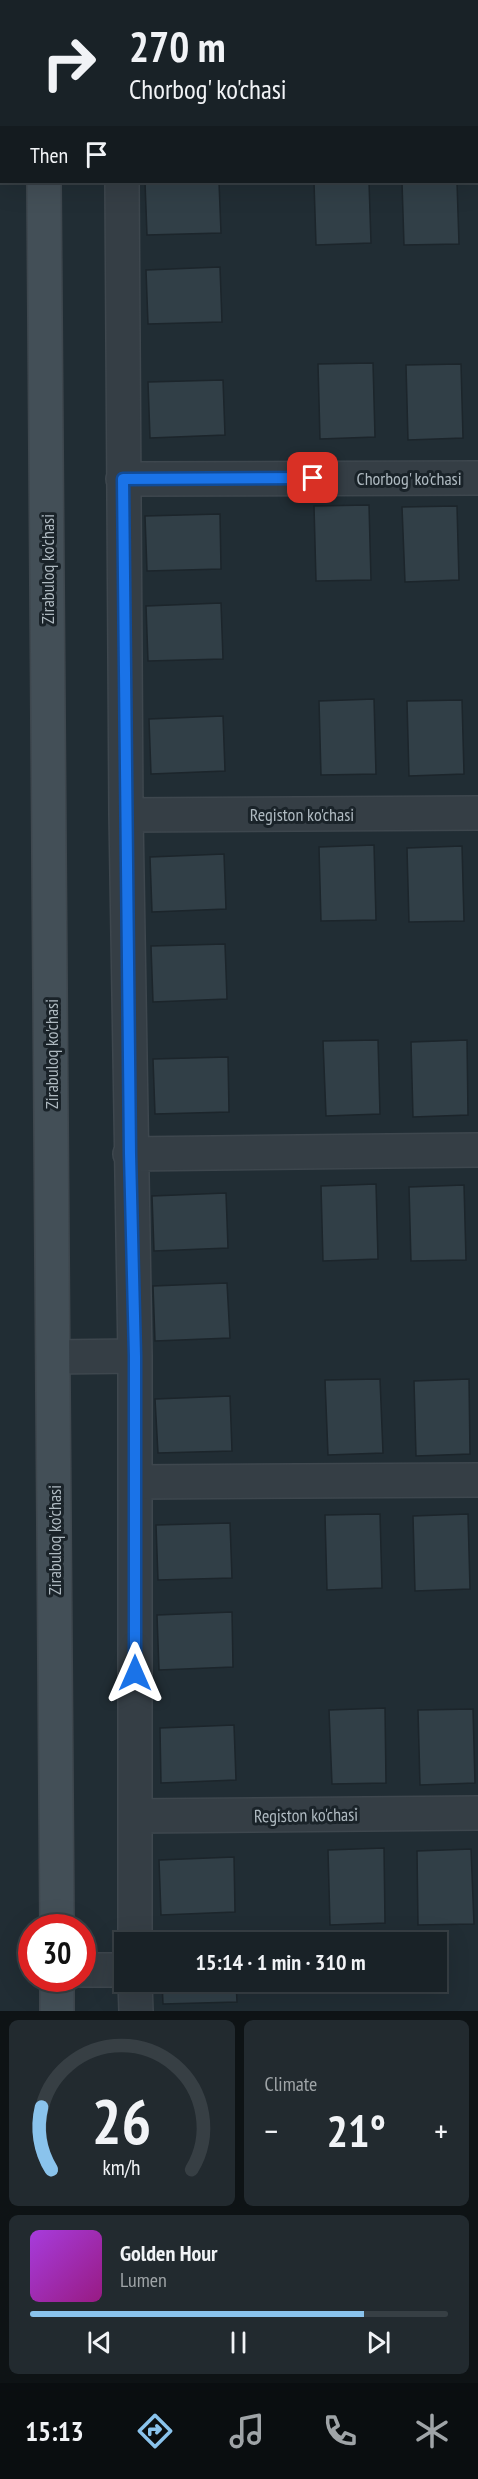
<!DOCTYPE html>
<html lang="en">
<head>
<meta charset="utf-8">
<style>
  :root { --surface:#192227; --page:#222a2f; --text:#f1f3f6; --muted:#9fa4a7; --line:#373f44; --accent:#8ac3ec }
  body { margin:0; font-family:"PT Sans Narrow",sans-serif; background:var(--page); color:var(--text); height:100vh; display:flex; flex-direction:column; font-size:22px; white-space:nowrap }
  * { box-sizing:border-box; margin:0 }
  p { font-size:20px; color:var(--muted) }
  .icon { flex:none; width:33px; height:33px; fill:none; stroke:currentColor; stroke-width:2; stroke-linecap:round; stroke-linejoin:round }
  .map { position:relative; height:2011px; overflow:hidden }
  .sheet { display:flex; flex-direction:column; gap:9px; padding:9px; background:#0e1315; flex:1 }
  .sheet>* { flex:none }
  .top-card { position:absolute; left:0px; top:0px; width:478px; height:183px; box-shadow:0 6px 24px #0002,0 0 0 2px var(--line); background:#192227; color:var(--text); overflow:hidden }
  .speed { position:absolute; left:18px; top:1914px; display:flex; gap:12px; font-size:30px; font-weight:700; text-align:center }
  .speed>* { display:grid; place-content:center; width:78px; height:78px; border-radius:50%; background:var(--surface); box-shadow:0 6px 24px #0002,0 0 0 2px var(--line); line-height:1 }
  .speed .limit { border:9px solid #d22; background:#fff; color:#111 }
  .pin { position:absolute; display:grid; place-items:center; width:51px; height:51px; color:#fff; margin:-26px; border-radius:12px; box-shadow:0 3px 9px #0006 }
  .me { position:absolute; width:66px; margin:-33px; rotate:0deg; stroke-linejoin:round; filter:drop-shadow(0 0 4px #0008) }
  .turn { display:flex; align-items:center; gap:21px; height:126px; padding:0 30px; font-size:27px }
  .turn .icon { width:78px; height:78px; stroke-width:2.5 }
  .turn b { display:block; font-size:42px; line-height:51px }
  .then { display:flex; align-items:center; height:57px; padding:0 30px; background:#0003; gap:12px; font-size:22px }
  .big { font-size:45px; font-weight:800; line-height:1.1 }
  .sheet .widget { flex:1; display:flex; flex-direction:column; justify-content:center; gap:9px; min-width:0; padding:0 21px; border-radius:9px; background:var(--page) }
  .sheet .dial { align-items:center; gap:0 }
  .dial svg { height:156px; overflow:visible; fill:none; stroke:var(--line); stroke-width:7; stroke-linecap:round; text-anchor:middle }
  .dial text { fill:var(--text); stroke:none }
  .song { display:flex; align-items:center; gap:18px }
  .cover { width:72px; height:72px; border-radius:9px; background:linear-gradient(135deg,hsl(280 70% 55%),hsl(310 70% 35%)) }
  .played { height:6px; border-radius:3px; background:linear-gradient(90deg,var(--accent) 80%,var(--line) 80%) }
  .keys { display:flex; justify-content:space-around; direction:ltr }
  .heat { display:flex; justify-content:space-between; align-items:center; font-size:33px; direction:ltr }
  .sheet .tiles { flex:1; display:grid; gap:9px; grid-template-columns:1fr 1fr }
  .widget:last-child { grid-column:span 2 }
  .trip { position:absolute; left:114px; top:1932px; width:333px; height:60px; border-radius:0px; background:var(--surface); box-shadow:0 6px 24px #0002,0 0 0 2px var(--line); font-weight:800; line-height:60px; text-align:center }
  .tab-bar { display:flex; height:96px; justify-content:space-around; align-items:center; background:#0a0e10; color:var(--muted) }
  .tab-bar .icon { width:42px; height:42px }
  .tab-bar .current { color:var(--accent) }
  .tab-bar b { font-size:27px; color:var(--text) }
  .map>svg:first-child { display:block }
  .building { fill:#313f47; stroke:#1c252b; stroke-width:1.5 }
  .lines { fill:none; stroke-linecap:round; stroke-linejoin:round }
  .street-casing { stroke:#3e474e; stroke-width:36 }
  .secondary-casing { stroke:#3e474e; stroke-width:36 }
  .street { stroke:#353e45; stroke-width:33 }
  .secondary { stroke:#434f57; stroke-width:33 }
  .route-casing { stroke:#114b97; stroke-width:15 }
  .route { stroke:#1a73e8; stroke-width:10 }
  .labels { text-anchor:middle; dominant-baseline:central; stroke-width:6; stroke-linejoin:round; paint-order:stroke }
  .street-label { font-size:18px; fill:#afbac1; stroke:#1a2329 }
</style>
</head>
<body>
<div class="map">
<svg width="478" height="2011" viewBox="0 0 478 2011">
  <rect width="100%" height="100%" fill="#212d34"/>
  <path class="building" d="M145 182H219L221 233 147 235Z
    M314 182H369L371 243 316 245Z
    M402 182H457L459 244 404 245Z
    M220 267 222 322 148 324 146 270Z
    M373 363 375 437 320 439 318 364Z
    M461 364 463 438 408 440 406 365Z
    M223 380 225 435 150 438 148 382Z
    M369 505 371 580 316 581 314 506Z
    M457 506 459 580 405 582 402 507Z
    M220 514 221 569 147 571 145 516Z
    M221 603 223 659 148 661 146 606Z
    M374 699 376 774 321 775 319 701Z
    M462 700 464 774 409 776 407 701Z
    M223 716 225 771 151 774 149 719Z
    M374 845 376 920 321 921 319 847Z
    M462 846 464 921 409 922 407 848Z
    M224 854 226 909 152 912 150 857Z
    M225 944 227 999 153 1002 151 946Z
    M378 1040 380 1114 326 1116 323 1041Z
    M467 1040 468 1115 413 1117 411 1042Z
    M228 1057 229 1112 155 1114 153 1059Z
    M376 1184 378 1259 323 1261 321 1186Z
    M464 1185 466 1260 411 1261 409 1187Z
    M226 1193 228 1248 154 1251 152 1196Z
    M227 1283 230 1338 155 1341 153 1286Z
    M380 1379 383 1453 328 1455 325 1380Z
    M469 1379 470 1454 416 1456 414 1381Z
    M230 1396 232 1451 158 1453 155 1399Z
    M380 1514 382 1588 327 1590 325 1515Z
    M468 1514 470 1589 415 1591 413 1516Z
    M230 1523 232 1578 158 1580 156 1525Z
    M232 1612 233 1667 159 1670 157 1615Z
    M385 1708 386 1783 332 1784 329 1710Z
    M473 1709 475 1783 420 1785 418 1710Z
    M234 1725 236 1780 161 1783 160 1728Z
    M384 1848 385 1923 330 1925 328 1850Z
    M471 1849 474 1924 418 1925 417 1851Z
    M234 1857 235 1912 161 1915 159 1860Z
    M162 1982H236L237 2002 163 2004Z"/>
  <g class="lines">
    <defs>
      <path id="street" d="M120 0V2
        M477 145H478
        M122 182 126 815 135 1356V1942
        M123 479 478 478
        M126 815 478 813
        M130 1154 478 1150
        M53 1357 135 1356
        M135 1482 478 1480
        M135 1816 478 1813
        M82 1970H124
        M135 1982 136 2011"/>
      <path id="secondary" d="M39 0V2
        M44 182 57 1928
        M57 1978V2011"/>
    </defs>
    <use href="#street" class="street-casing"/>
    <use href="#secondary" class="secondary-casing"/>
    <use href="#street" class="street"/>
    <use href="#secondary" class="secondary"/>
  </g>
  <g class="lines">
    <defs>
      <path id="route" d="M135 1673V1356L130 1154 123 479 313 478"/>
    </defs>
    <use href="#route" class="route-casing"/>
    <use href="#route" class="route"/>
  </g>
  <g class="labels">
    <g class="street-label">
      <text x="409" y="478">Chorbog' ko'chasi</text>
      <text transform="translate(47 569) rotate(-90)">Zirabuloq ko'chasi</text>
      <text x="302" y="814">Registon ko'chasi</text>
      <text transform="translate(51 1054) rotate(-90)">Zirabuloq ko'chasi</text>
      <text transform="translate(54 1540) rotate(-90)">Zirabuloq ko'chasi</text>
      <text transform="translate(306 1815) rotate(-1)">Registon ko'chasi</text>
    </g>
  </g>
</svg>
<div class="speed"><div class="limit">30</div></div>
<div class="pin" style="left:313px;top:478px;background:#d93025"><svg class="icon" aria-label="arrive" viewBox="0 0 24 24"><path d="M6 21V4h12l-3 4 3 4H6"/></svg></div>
<svg class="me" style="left:135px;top:1673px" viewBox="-20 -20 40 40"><path d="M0-17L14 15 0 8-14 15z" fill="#1a73e8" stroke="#fff" stroke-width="4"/></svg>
<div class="trip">15:14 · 1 min · 310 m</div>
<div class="top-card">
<div class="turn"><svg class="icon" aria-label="right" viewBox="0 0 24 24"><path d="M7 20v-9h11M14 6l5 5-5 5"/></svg><div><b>270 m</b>Chorbog' ko'chasi</div></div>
<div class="then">Then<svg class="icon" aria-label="arrive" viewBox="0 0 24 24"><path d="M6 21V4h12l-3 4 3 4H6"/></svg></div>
</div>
</div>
<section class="sheet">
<div class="tiles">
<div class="widget dial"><svg viewBox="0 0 100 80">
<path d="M14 69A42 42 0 1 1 86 69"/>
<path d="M14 69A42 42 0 0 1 9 37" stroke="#8ac3ec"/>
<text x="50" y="56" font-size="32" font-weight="700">26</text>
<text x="50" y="72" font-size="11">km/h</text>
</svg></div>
<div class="widget"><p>Climate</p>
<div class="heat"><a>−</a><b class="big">21°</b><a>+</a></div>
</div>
<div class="widget">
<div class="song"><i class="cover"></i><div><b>Golden Hour</b><p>Lumen</p></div></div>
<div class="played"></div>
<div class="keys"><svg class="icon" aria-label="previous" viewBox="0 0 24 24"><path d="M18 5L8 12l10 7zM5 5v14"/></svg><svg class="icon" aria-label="pause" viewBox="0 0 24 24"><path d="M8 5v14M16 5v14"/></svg><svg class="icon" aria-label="next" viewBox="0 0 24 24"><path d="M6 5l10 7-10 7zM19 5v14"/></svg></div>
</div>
</div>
</section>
<nav class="tab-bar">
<b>15:13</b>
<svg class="icon current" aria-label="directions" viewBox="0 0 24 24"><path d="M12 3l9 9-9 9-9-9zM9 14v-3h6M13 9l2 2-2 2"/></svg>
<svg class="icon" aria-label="music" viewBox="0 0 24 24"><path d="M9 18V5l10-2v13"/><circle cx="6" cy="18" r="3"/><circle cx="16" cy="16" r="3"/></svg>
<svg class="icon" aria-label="phone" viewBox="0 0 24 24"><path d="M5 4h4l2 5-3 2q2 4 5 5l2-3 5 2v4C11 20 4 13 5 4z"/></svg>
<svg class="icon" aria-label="climate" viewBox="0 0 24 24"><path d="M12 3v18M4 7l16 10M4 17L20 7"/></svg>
</nav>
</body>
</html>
